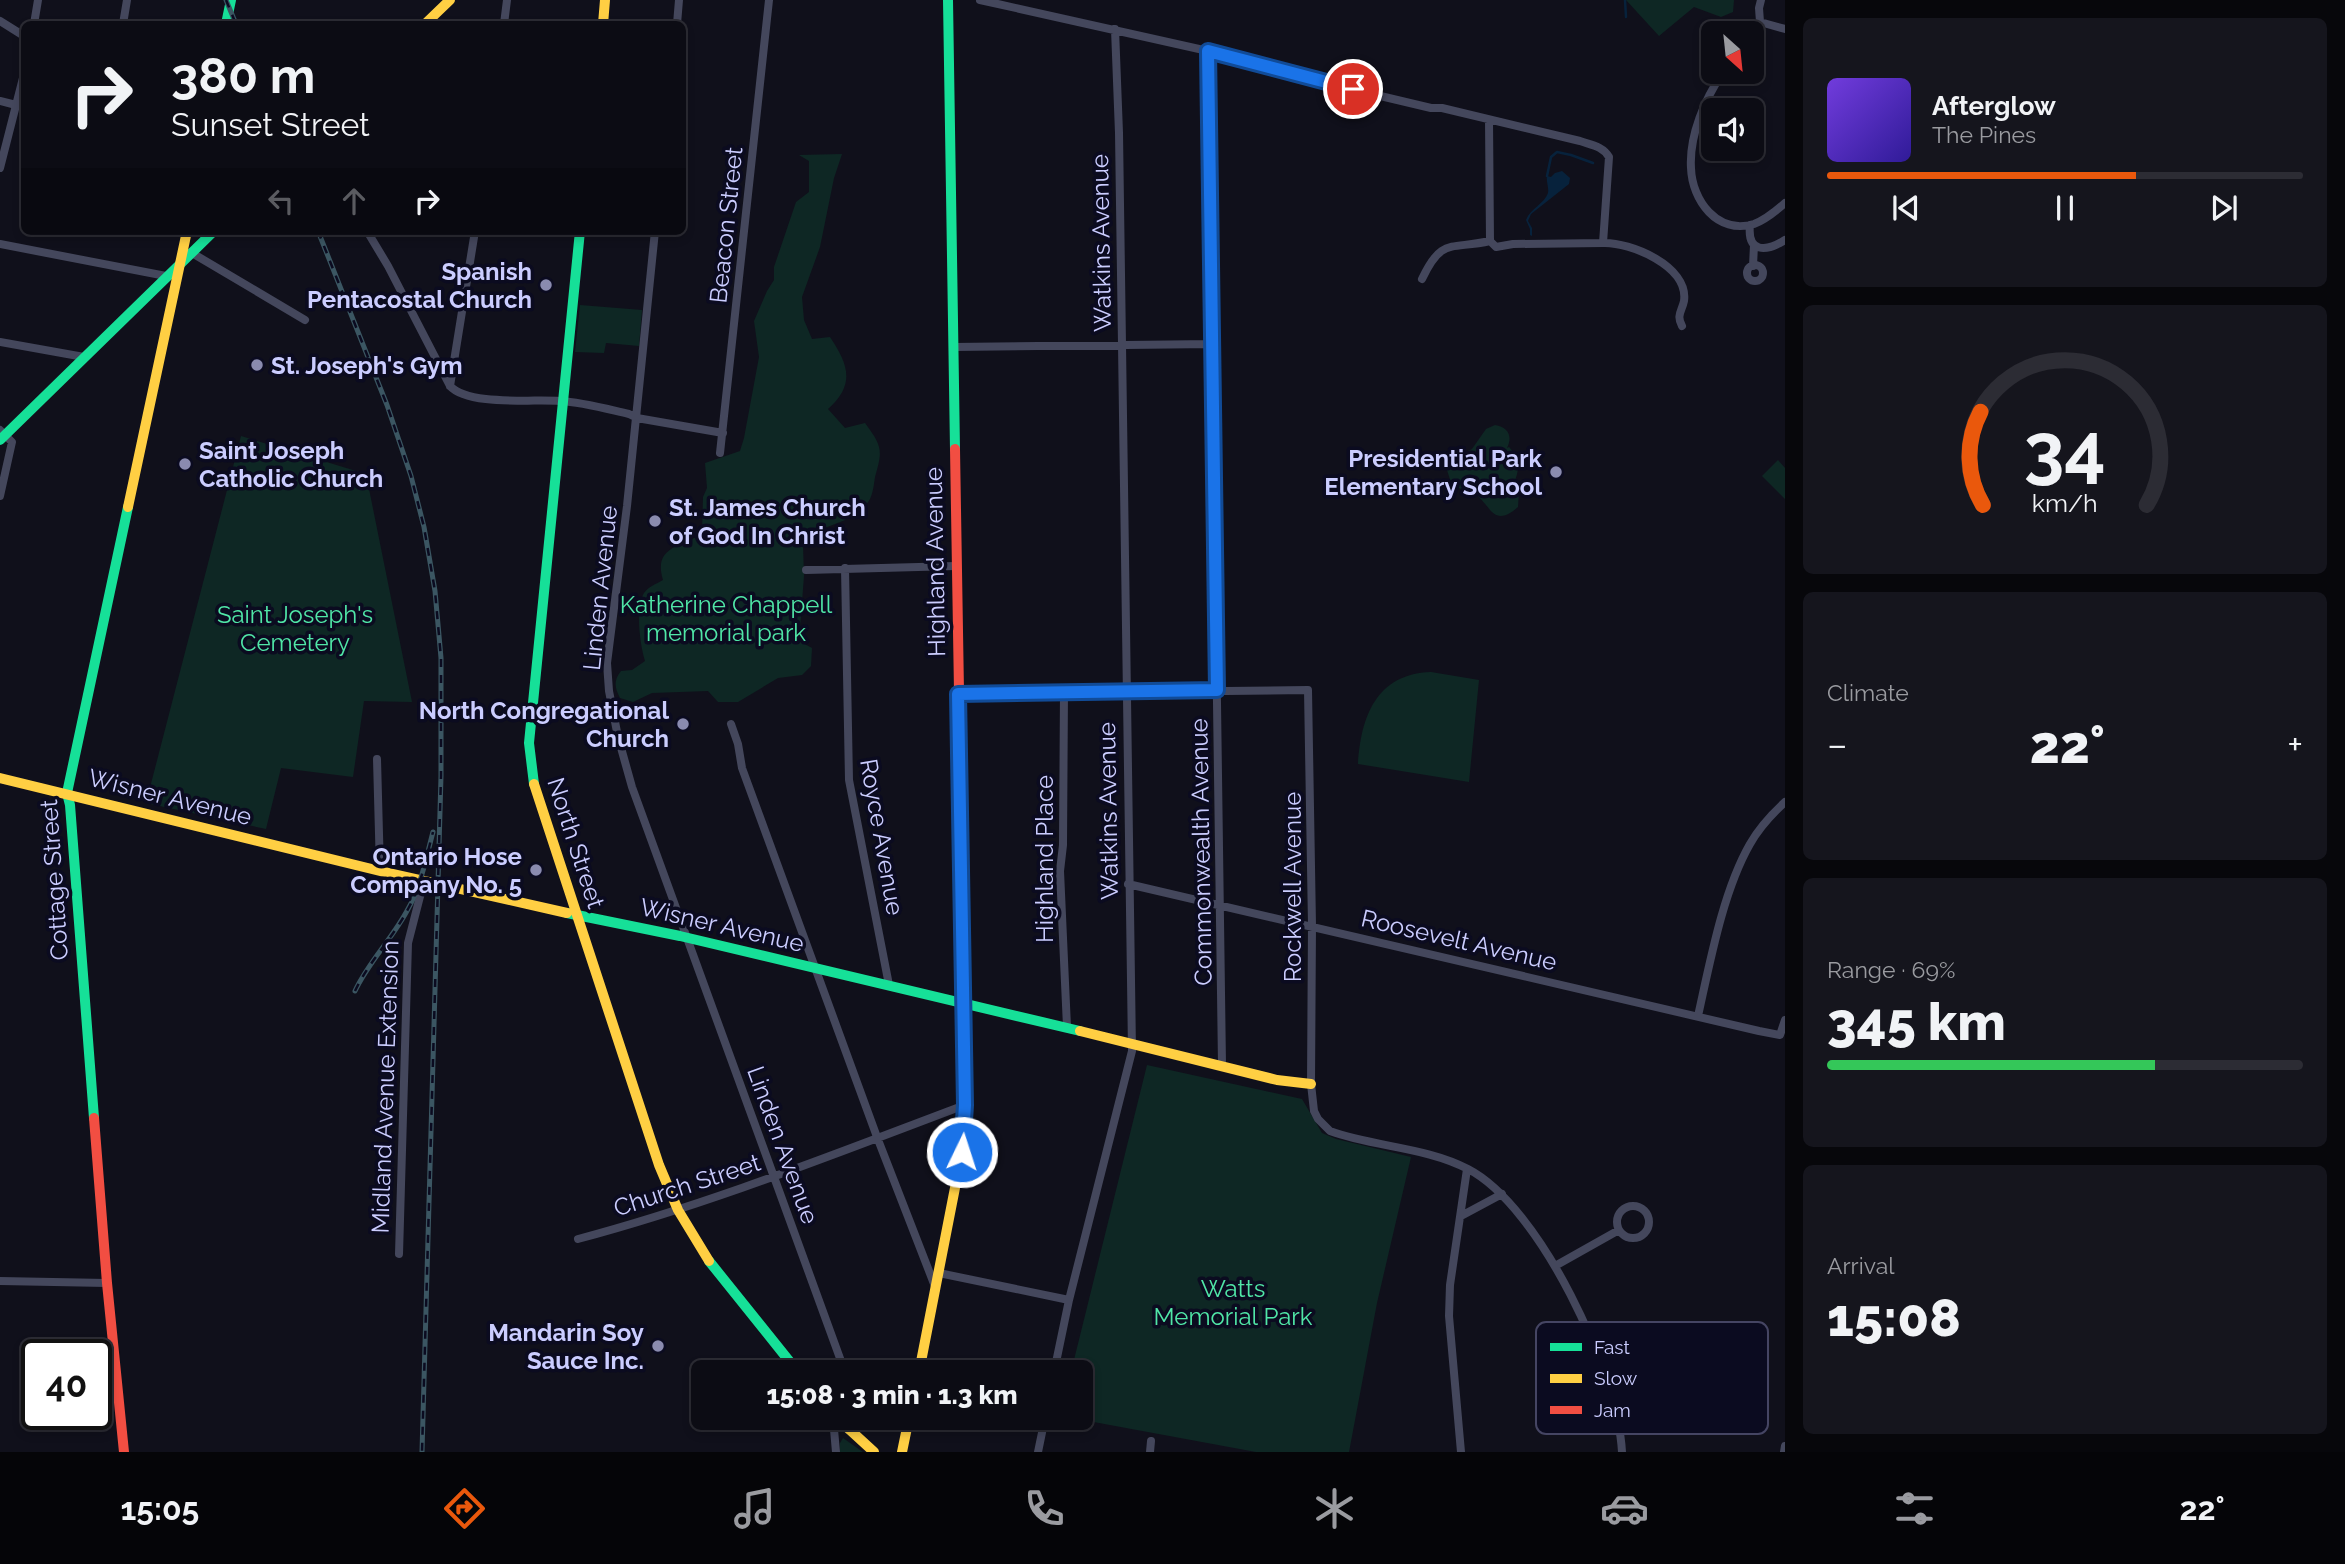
<!DOCTYPE html>
<html lang="en">
<head>
<meta charset="utf-8">
<style>
  :root { --surface:#0c0c14; --page:#15151d; --text:#f1f3f6; --muted:#9a9ba0; --line:#2c2c34; --accent:#ea580c }
  body { margin:0; font-family:Raleway,sans-serif; background:var(--page); color:var(--text); height:100vh; display:flex; flex-direction:column; font-size:26px; white-space:nowrap }
  * { box-sizing:border-box; margin:0 }
  p { font-size:23px; color:var(--muted) }
  .icon { flex:none; width:38px; height:38px; fill:none; stroke:currentColor; stroke-width:2; stroke-linecap:round; stroke-linejoin:round }
  .map { position:relative; flex:1; overflow:hidden }
  .details { display:flex; flex-direction:column; gap:18px; padding:18px; background:#07070b; width:560px }
  .details>* { flex:none }
  .guide { position:absolute; left:21px; top:21px; width:665px; height:214px; border-radius:10px; box-shadow:0 4px 10px #0003,0 0 0 2px var(--line); background:#0c0c14; color:var(--text); overflow:hidden }
  .needle { width:46px; rotate:153deg }
  .tools { position:absolute; left:1701px; top:21px; display:grid; gap:14px }
  .tools a { display:grid; place-items:center; width:63px; height:63px; border-radius:10px; background:var(--surface); box-shadow:0 4px 10px #0003,0 0 0 2px var(--line); font-size:35px }
  .speed { position:absolute; left:21px; top:1339px; display:flex; gap:14px; font-size:35px; font-weight:700; text-align:center }
  .speed>* { display:grid; place-content:center; width:91px; height:91px; border-radius:50%; background:var(--surface); box-shadow:0 4px 10px #0003,0 0 0 2px var(--line); line-height:1 }
  .speed .limit { border:4px solid #111; border-radius:10px; background:#fff; color:#111 }
  .pin { position:absolute; display:grid; place-items:center; width:60px; height:60px; color:#fff; margin:-30px; border:4px solid #fff; border-radius:50%; box-shadow:0 2px 7px #0007 }
  .me { position:absolute; width:77px; margin:-38px; rotate:4deg; stroke-linejoin:round; filter:drop-shadow(0 0 5px #0008) }
  .turn { display:flex; align-items:center; gap:24px; height:147px; padding:0 35px; font-size:32px }
  .turn .icon { width:91px; height:91px; stroke-width:2.5 }
  .turn b { display:block; font-size:49px; line-height:60px }
  .lanes { display:flex; align-items:center; height:66px; padding:0 35px; background:#0003; justify-content:center; gap:35px; direction:ltr }
  .lanes .off { opacity:.35 }
  .big { font-size:52px; font-weight:800; line-height:1.1 }
  .details .tile { flex:1; display:flex; flex-direction:column; justify-content:center; gap:10px; min-width:0; padding:0 24px; border-radius:10px; background:var(--page) }
  .details .dial { align-items:center; gap:0 }
  .dial svg { height:182px; overflow:visible; fill:none; stroke:var(--line); stroke-width:7; stroke-linecap:round; text-anchor:middle }
  .dial text { fill:var(--text); stroke:none }
  .song { display:flex; align-items:center; gap:21px }
  .cover { width:84px; height:84px; border-radius:10px; background:linear-gradient(135deg,hsl(260 70% 55%),hsl(250 70% 35%)) }
  .played { height:7px; border-radius:4px; background:linear-gradient(90deg,var(--accent) 65%,var(--line) 65%) }
  .keys { display:flex; justify-content:space-around; direction:ltr }
  .heat { display:flex; justify-content:space-between; align-items:center; font-size:38px; direction:ltr }
  .charge { height:10px; border-radius:5px; background:linear-gradient(90deg,#34c759 69%,var(--line) 0) }
  .trip { position:absolute; left:691px; top:1360px; width:402px; height:70px; border-radius:10px; background:var(--surface); box-shadow:0 4px 10px #0003,0 0 0 2px var(--line); font-weight:800; line-height:70px; text-align:center }
  .dock { display:flex; height:112px; justify-content:space-around; align-items:center; background:#050508; color:var(--muted) }
  .dock .icon { width:49px; height:49px }
  .dock .on { color:var(--accent) }
  .dock b { font-size:32px; color:var(--text) }
  main { display:flex; flex:1; min-height:0 }
  .map>svg:first-child { display:block }
  .green { fill:#0e2724 }
  .water { fill:#07223c }
  .lines { fill:none; stroke-linecap:round; stroke-linejoin:round }
  .stream { stroke:#07223c; stroke-width:2.5 }
  .street { stroke:#44475c; stroke-width:8 }
  .fast { stroke:#16e098; stroke-width:10 }
  .slow { stroke:#ffcf43; stroke-width:10 }
  .jam { stroke:#f24e42; stroke-width:10 }
  .rail-casing { stroke:#3b5662; stroke-width:5 }
  .rail { stroke:#0b0b20; stroke-width:2.5; stroke-dasharray:8; stroke-linecap:butt }
  .route-casing { stroke:#114b97; stroke-width:18 }
  .route { stroke:#1a73e8; stroke-width:12 }
  .poi-dot { fill:#8a8baf; stroke:#0b0b20; stroke-width:2.5 }
  .labels { text-anchor:middle; dominant-baseline:central; stroke-width:7; stroke-linejoin:round; paint-order:stroke }
  .street-label { font-size:24px; fill:#cbcdff; stroke:#0b0b20 }
  .poi-label { font-size:24px; font-weight:bold; fill:#cbcdff; stroke:#0b0b20; text-anchor:end }
  .park-label { font-size:24px; fill:#50e6a7; stroke:#0b0b20 }
  .key { fill:#0b0b20; stroke:#454563; stroke-width:2 }
  .key-label { font-size:19px; fill:#cbcdff }
</style>
</head>
<body>
<main>
<div class="map">
<svg width="1785" height="1452" viewBox="0 0 1785 1452">
  <rect width="100%" height="100%" fill="#10101b"/>
  <path class="green" d="M1626 0H1734L1733 12 1721 17 1694 7 1659 36Z
    M842 154 834 178 820 247 802 297 804 320 812 339 830 337C848 364 856 384 828 409L845 428 865 423C882 446 883 450 875 477 874 484 873 493 870 499 858 520 830 525 810 533L803 545 804 576 799 641 812 648 811 666 802 675 778 678 738 702H718L708 691 652 693 633 702 620 698C615 688 613 681 621 671L632 670 645 661C640 645 635 608 644 593 648 587 656 584 663 580 653 547 680 547 702 534L703 497 707 488 705 463 740 451 744 438 759 357 754 321 767 291 774 280V267L796 202 809 192V161L799 155Z
    M580 305 642 310 639 346 606 343 604 353 575 352Z
    M1495 425C1508 427 1513 436 1507 448L1509 447C1520 459 1520 469 1514 483L1519 491 1518 507C1493 529 1491 505 1475 494 1468 490 1460 489 1452 486L1447 470 1451 459 1472 449 1486 429Z
    M241 436 366 474 412 702 364 701 353 777 281 768 266 829 146 803Z
    M1778 460 1785 468V499L1762 476Z
    M1431 672 1479 680 1469 782 1358 764C1361 717 1376 674 1431 672Z
    M1147 1065 1302 1099 1322 1133 1336 1139 1411 1157 1377 1303 1349 1452H1256L1072 1418H1082V1372H1071Z
    M843 1438 863 1452H840V1443Z"/>
  <path class="water" d="M1562 171 1570 178 1569 184 1531 214 1528 221 1532 228V236L1530 235V229L1526 220C1530 209 1545 203 1548 193 1549 188 1546 181 1547 176L1551 177 1555 173Z"/>
  <g class="lines">
    <path class="stream" d="M1625 0 1626 17
      M1547 176 1551 157 1557 152 1571 155 1593 163"/>
    <path class="street" d="M980 0 1208 51 1263 64 1275 71 1431 108H1442L1580 141C1591 145 1603 146 1609 157L1603 243 1513 244 1496 247 1490 241C1450 250 1442 237 1422 279
      M0 21 24 36
      M1760 22 1785 29
      M1760 22 1759 8 1761 0
      M34 24 38 0
      M123 24 127 0
      M504 24 507 0
      M677 24 679 0
      M1751 33 1760 22
      M1208 51 1222 1065
      M1723 72C1705 99 1689 135 1691 168 1692 200 1717 235 1754 224 1765 220 1776 211 1785 203
      M0 101 16 105
      M1489 120 1490 241
      M0 168 24 74
      M1750 225C1747 253 1766 252 1785 240
      M367 231 388 266 450 386C468 406 533 399 560 401 582 402 607 409 629 414L637 418 723 433
      M655 231 627 506 607 663 609 691 618 737 632 787 845 1372
      M1603 243C1630 242 1689 266 1684 301 1682 311 1676 315 1682 326
      M0 244 166 276
      M192 253 305 320
      M1747 273a8 8 0 1 1 16 0a8 8 0 1 1-16 0Z
      M1753 266 1754 245
      M0 342 84 357
      M953 347 1213 344
      M450 386 475 231
      M0 430 12 442 0 496
      M720 453 769 0
      M845 568 849 780 889 985
      M806 570 956 566
      M1064 691 1063 845 1060 871 1067 1027
      M958 694 1308 690 1312 925 1311 1084 1314 1111 1318 1119 1330 1131C1374 1147 1426 1147 1468 1169 1540 1206 1618 1373 1622 1452
      M731 724 738 744 742 768 877 1137 936 1289
      M377 759 380 871
      M1128 884 1759 1031 1780 1035 1785 1020
      M1698 1016C1710 962 1723 891 1750 844 1759 828 1772 814 1785 802
      M1617 1222a16 16 0 1 1 32 0a16 16 0 1 1-32 0Z
      M1461 1216 1502 1194
      M578 1239C710 1204 837 1153 965 1105
      M399 1254 408 943 424 881
      M1555 1266 1619 1230
      M939 1273 1069 1300
      M0 1281 107 1283
      M1054 1372 1069 1300 1132 1051 1119 133 1115 29
      M833 1418 836 1452
      M848 1430 857 1418
      M1038 1452 1045 1418
      M1150 1452 1151 1441
      M1461 1452 1449 1316 1450 1285 1467 1169
      M1784 1452 1785 1446"/>
    <path class="fast" d="M948 0 955 449
      M226 24 231 0
      M0 440 214 231
      M959 691 964 1047
      M534 784 529 743 580 231
      M567 913 680 936 1080 1031
      M94 1118 70 805 67 793 128 507
      M709 1261 798 1372"/>
    <path class="slow" d="M425 24 450 0
      M603 24 605 0
      M128 507 187 231
      M0 778 380 871 567 913
      M534 784 659 1165 678 1210 709 1261
      M1080 1031 1277 1080 1311 1084
      M919 1372 962 1152 965 1105 964 1047
      M837 1418 874 1452
      M902 1452 909 1418"/>
    <path class="jam" d="M955 449 959 691
      M94 1118 107 1283 124 1452"/>
    <defs>
      <path id="rail" d="M226 0 236 24
        M318 231 387 405 411 476 424 527 435 591 441 658V776L422 1452
        M355 991C369 961 393 938 408 909 421 886 426 858 433 832"/>
    </defs>
    <use href="#rail" class="rail-casing"/>
    <use href="#rail" class="rail"/>
  </g>
  <g class="lines">
    <defs>
      <path id="route" d="M962 1152 965 1105 958 694 1217 690 1208 51 1353 89"/>
    </defs>
    <use href="#route" class="route-casing"/>
    <use href="#route" class="route"/>
  </g>
  <g class="poi-dot">
    <circle cx="546" cy="285" r="7"/>
    <circle cx="257" cy="365" r="7"/>
    <circle cx="185" cy="464" r="7"/>
    <circle cx="1556" cy="472" r="7"/>
    <circle cx="655" cy="521" r="7"/>
    <circle cx="683" cy="724" r="7"/>
    <circle cx="536" cy="870" r="7"/>
    <circle cx="658" cy="1346" r="7"/>
  </g>
  <g class="labels">
    <g class="street-label">
      <text transform="translate(726 225) rotate(-84)">Beacon Street</text>
      <text transform="translate(1101 243) rotate(-91)">Watkins Avenue</text>
      <text transform="translate(935 562) rotate(-91)">Highland Avenue</text>
      <text transform="translate(600 588) rotate(-84)">Linden Avenue</text>
      <text transform="translate(170 797) rotate(14)">Wisner Avenue</text>
      <text transform="translate(1108 811) rotate(-91)">Watkins Avenue</text>
      <text transform="translate(882 837) rotate(80)">Royce Avenue</text>
      <text transform="translate(576 843) rotate(72)">North Street</text>
      <text transform="translate(1201 852) rotate(-91)">Commonwealth Avenue</text>
      <text transform="translate(1044 859) rotate(-90)">Highland Place</text>
      <text transform="translate(54 880) rotate(-94)">Cottage Street</text>
      <text transform="translate(1292 887) rotate(-90)">Rockwell Avenue</text>
      <text transform="translate(722 925) rotate(13)">Wisner Avenue</text>
      <text transform="translate(1459 940) rotate(13)">Roosevelt Avenue</text>
      <text transform="translate(385 1087) rotate(-88)">Midland Avenue Extension</text>
      <text transform="translate(783 1145) rotate(70)">Linden Avenue</text>
      <text transform="translate(687 1185) rotate(-18)">Church Street</text>
    </g>
    <g class="poi-label">
      <text x="532" y="271">Spanish<tspan x="532" dy="28">Pentacostal Church</tspan></text>
      <text x="271" y="365" text-anchor="start">St. Joseph's Gym</text>
      <text x="199" y="450" text-anchor="start">Saint Joseph<tspan x="199" dy="28">Catholic Church</tspan></text>
      <text x="1542" y="458">Presidential Park<tspan x="1542" dy="28">Elementary School</tspan></text>
      <text x="669" y="507" text-anchor="start">St. James Church<tspan x="669" dy="28">of God In Christ</tspan></text>
      <text x="669" y="710">North Congregational<tspan x="669" dy="28">Church</tspan></text>
      <text x="522" y="856">Ontario Hose<tspan x="522" dy="28">Company No. 5</tspan></text>
      <text x="644" y="1332">Mandarin Soy<tspan x="644" dy="28">Sauce Inc.</tspan></text>
    </g>
    <g class="park-label">
      <text x="726" y="604">Katherine Chappell<tspan x="726" dy="28">memorial park</tspan></text>
      <text x="295" y="614">Saint Joseph's<tspan x="295" dy="28">Cemetery</tspan></text>
      <text x="1233" y="1288">Watts<tspan x="1233" dy="28">Memorial Park</tspan></text>
    </g>
  </g>
  <rect x="1536" y="1322" width="232" height="112" rx="10" class="key"/>
  <rect x="1550" y="1343" width="32" height="8" fill="#16e098"/>
  <rect x="1550" y="1374" width="32" height="9" fill="#ffcf43"/>
  <rect x="1550" y="1406" width="32" height="8" fill="#f24e42"/>
  <g class="key-label">
    <text x="1594" y="1354">Fast</text>
    <text x="1594" y="1385">Slow</text>
    <text x="1594" y="1417">Jam</text>
  </g>
</svg>
<div class="tools">
<a><svg class="needle" viewBox="-14 -14 28 28"><path d="M0-13l5 13h-10z" fill="#e53935"/><path d="M0 13l5-13h-10z" fill="#9a9ba0"/></svg></a>
<a><svg class="icon" aria-label="sound" viewBox="0 0 24 24"><path d="M4 9h4l5-4v14l-5-4H4zM17 9q2 3 0 6"/></svg></a>
</div>
<div class="speed"><div class="limit">40</div></div>
<div class="pin" style="left:1353px;top:89px;background:#d93025"><svg class="icon" aria-label="arrive" viewBox="0 0 24 24"><path d="M6 21V4h12l-3 4 3 4H6"/></svg></div>
<svg class="me" style="left:962px;top:1152px" viewBox="-20 -20 40 40"><circle r="17" fill="#1a73e8" stroke="#fff" stroke-width="3"/><path d="M0-11L8 9 0 5-8 9z" fill="#fff"/></svg>
<div class="trip">15:08 · 3 min · 1.3 km</div>
<div class="guide">
<div class="turn"><svg class="icon" aria-label="right" viewBox="0 0 24 24"><path d="M7 20v-9h11M14 6l5 5-5 5"/></svg><div><b>380 m</b>Sunset Street</div></div>
<div class="lanes"><svg class="icon off" aria-label="left" viewBox="0 0 24 24"><path d="M17 20v-9H6M10 6l-5 5 5 5"/></svg><svg class="icon off" aria-label="ahead" viewBox="0 0 24 24"><path d="M12 20V5M6 11l6-6 6 6"/></svg><svg class="icon" aria-label="right" viewBox="0 0 24 24"><path d="M7 20v-9h11M14 6l5 5-5 5"/></svg></div>
</div>
</div>
<section class="details">
<div class="tile">
<div class="song"><i class="cover"></i><div><b>Afterglow</b><p>The Pines</p></div></div>
<div class="played"></div>
<div class="keys"><svg class="icon" aria-label="previous" viewBox="0 0 24 24"><path d="M18 5L8 12l10 7zM5 5v14"/></svg><svg class="icon" aria-label="pause" viewBox="0 0 24 24"><path d="M8 5v14M16 5v14"/></svg><svg class="icon" aria-label="next" viewBox="0 0 24 24"><path d="M6 5l10 7-10 7zM19 5v14"/></svg></div>
</div>
<div class="tile dial"><svg viewBox="0 0 100 80">
<path d="M14 69A42 42 0 1 1 86 69"/>
<path d="M14 69A42 42 0 0 1 13 28" stroke="#ea580c"/>
<text x="50" y="56" font-size="32" font-weight="700">34</text>
<text x="50" y="72" font-size="11">km/h</text>
</svg></div>
<div class="tile"><p>Climate</p>
<div class="heat"><a>−</a><b class="big">22°</b><a>+</a></div>
</div>
<div class="tile"><p>Range · 69%</p><b class="big">345 km</b><div class="charge"></div></div>
<div class="tile"><p>Arrival</p><b class="big">15:08</b></div>
</section>
</main>
<nav class="dock">
<b>15:05</b>
<svg class="icon on" aria-label="directions" viewBox="0 0 24 24"><path d="M12 3l9 9-9 9-9-9zM9 14v-3h6M13 9l2 2-2 2"/></svg>
<svg class="icon" aria-label="music" viewBox="0 0 24 24"><path d="M9 18V5l10-2v13"/><circle cx="6" cy="18" r="3"/><circle cx="16" cy="16" r="3"/></svg>
<svg class="icon" aria-label="phone" viewBox="0 0 24 24"><path d="M5 4h4l2 5-3 2q2 4 5 5l2-3 5 2v4C11 20 4 13 5 4z"/></svg>
<svg class="icon" aria-label="climate" viewBox="0 0 24 24"><path d="M12 3v18M4 7l16 10M4 17L20 7"/></svg>
<svg class="icon" aria-label="car" viewBox="0 0 24 24"><path d="M5 17H2v-5l4-1 3-4h7l3 4 3 1v5h-3M9 17h6M6 11h13"/><circle cx="7" cy="17" r="2"/><circle cx="17" cy="17" r="2"/></svg>
<svg class="icon" aria-label="filters" viewBox="0 0 24 24"><path d="M4 7h16M4 17h16"/><circle cx="9" cy="7" r="2"/><circle cx="15" cy="17" r="2"/></svg>
<b>22°</b>
</nav>
</body>
</html>
